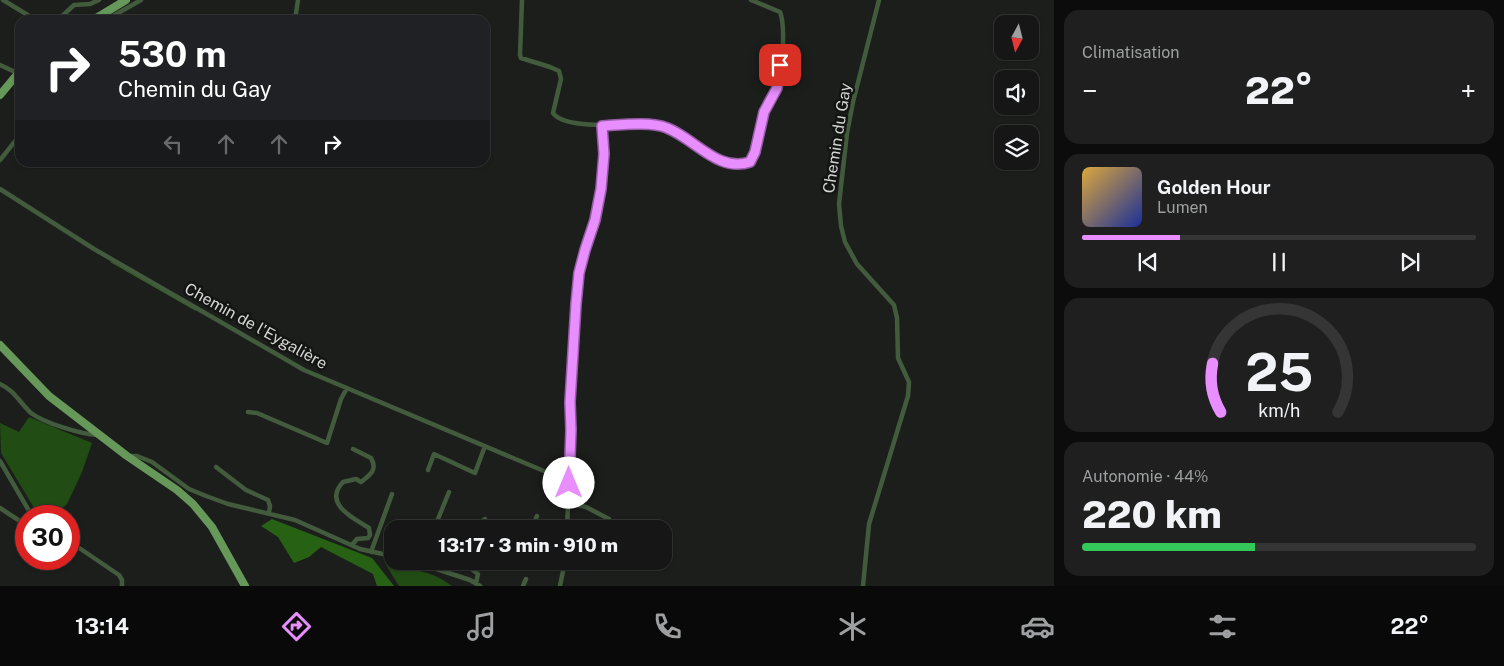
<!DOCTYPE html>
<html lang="fr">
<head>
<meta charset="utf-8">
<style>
  :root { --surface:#151615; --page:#1e1f1e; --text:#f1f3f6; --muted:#9d9fa0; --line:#343534; --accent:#e88eff }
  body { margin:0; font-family:"Public Sans",sans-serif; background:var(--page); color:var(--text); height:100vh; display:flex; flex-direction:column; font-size:19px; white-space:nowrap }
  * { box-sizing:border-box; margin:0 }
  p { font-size:16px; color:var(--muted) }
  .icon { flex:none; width:28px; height:28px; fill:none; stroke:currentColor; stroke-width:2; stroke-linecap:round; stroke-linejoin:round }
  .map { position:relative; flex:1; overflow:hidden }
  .side { display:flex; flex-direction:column; gap:10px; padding:10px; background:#0c0c0c; width:450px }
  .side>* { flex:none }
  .guide { position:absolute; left:15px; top:15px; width:475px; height:152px; border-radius:15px; box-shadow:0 1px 4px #0004,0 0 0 1px var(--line); background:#202124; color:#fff; overflow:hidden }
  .needle { width:32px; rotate:187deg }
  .fabs { position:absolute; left:994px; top:15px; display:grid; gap:10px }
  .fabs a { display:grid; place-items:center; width:45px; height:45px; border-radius:10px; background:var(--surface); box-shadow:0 1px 4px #0004,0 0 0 1px var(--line); font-size:25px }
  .speed { position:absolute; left:15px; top:505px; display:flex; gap:10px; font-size:25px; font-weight:700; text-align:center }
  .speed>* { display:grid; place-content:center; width:65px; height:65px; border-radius:50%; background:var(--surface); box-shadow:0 1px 4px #0004,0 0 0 1px var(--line); line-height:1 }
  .speed .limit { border:8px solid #d22; background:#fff; color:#111 }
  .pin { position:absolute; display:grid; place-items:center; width:42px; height:42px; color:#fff; margin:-21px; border-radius:10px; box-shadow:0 2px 8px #0006 }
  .me { position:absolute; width:55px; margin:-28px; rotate:0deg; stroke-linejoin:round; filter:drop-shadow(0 0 4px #0008) }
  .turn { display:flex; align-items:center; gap:18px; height:105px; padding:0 20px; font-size:22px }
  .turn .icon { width:65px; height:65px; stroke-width:2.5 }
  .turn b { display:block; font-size:35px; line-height:42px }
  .lanes { display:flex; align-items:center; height:48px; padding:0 20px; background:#0003; justify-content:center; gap:25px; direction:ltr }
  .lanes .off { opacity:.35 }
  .big { font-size:38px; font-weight:800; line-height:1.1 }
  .side .tile { flex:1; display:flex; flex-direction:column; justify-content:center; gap:8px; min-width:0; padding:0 18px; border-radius:15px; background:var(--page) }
  .side .dial { align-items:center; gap:0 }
  .dial svg { height:130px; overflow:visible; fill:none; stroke:var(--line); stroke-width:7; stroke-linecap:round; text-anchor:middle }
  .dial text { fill:var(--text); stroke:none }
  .song { display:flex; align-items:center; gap:15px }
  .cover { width:60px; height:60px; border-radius:8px; background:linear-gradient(135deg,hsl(40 70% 55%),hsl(230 70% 35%)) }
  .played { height:5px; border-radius:2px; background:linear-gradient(90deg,var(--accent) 25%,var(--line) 25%) }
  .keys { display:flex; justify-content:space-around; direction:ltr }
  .heat { display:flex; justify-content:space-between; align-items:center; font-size:28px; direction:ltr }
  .charge { height:8px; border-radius:4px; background:linear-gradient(90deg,#34c759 44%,var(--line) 0) }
  .trip { position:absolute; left:384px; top:520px; width:288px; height:50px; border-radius:15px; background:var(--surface); box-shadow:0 1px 4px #0004,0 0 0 1px var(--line); font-weight:800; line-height:50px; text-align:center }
  .dock { display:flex; height:80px; justify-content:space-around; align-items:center; background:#080908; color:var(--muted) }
  .dock .icon { width:35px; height:35px }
  .dock .current { color:var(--accent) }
  .dock b { font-size:22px; color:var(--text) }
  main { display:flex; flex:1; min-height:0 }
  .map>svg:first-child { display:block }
  .green { fill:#214d14 }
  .forest { fill:#266114 }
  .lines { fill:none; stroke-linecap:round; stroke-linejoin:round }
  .stream { stroke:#316c20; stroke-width:1 }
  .minor { stroke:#435b3d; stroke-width:4.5 }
  .primary { stroke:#669859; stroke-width:8 }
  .route-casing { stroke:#975ca6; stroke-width:12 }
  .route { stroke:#e88eff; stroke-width:9 }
  .labels { text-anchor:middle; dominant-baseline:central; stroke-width:5; stroke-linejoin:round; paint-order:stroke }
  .street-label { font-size:16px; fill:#d2d3d2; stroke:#131513 }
</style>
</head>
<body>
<main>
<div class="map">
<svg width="1054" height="586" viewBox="0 0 1054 586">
  <rect width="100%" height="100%" fill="#1c1e1c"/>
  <path class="green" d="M29 417 92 443 82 472 67 504 53 516H39L1 453 0 423 19 432Z
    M386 565C409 568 433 571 452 586H399Z"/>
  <path class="forest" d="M272 519 372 558 394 586H377L373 574 321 547 309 557 294 563 278 537 261 526Z"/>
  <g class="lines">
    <path class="stream" d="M111 262 195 310"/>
    <path class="minor" d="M3 0 36 20
      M522 0 520 55 521 58 550 67 559 71 561 79 553 113C566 132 638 122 661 126 692 132 714 174 750 162 758 147 758 130 763 113 766 103 775 96 778 86 782 72 786 26 780 12L751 0
      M58 20 74 5 90 4 99 0
      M106 20 141 0
      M295 20 298 0
      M0 65 13 71
      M0 160 20 135
      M0 189 94 249 304 370 551 474 569 483
      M0 384C14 390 20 403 31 413 44 423 81 434 97 435
      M248 412 257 413 327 443 341 399 347 388
      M129 456H137L152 462 189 489 206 496 228 504 295 520 360 549 392 556
      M0 461 32 516
      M216 467 246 490 268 500 270 506 269 513
      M428 470 434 454 475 473 485 446
      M568 503 586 507 609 519 606 529
      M0 508 26 525
      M434 529 449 492
      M479 529 482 521 485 519
      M531 529 537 516
      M567 529 571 430 570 402 576 304 579 273 585 250 595 220 601 189 604 154 602 126
      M69 541 119 575 122 580V586
      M352 545 357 539 368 538 370 535 369 528C355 519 322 504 343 482L356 479 361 482C370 475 378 470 371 458L353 449
      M371 552 392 494
      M412 561 470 580 480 586
      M467 561 466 565 478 574 476 583
      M523 586 526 579
      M560 586 565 561
      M863 586 869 524 908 396 909 382 898 358 897 318 894 305 857 264 845 242 841 226 839 204 847 133 853 102 879 0"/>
    <path class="primary" d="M93 20 126 0
      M0 95 20 71
      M0 345 49 396 127 456 177 490 193 504 212 527 245 586"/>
  </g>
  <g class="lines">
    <defs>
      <path id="route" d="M569 483 571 430 570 402 576 304 579 273 585 250 595 220 601 189 604 154 602 126C619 125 651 121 667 128 694 138 718 173 750 162L755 152 764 112 777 88 780 65"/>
    </defs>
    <use href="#route" class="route-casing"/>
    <use href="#route" class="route"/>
  </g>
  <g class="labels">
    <g class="street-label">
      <text transform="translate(837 138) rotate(-81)">Chemin du Gay</text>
      <text transform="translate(256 326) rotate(29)">Chemin de l'Eygalière</text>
    </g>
  </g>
</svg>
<div class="fabs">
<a><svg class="needle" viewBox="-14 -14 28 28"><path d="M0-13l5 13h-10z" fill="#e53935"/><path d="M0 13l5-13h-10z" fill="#9d9fa0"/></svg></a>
<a><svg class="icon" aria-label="sound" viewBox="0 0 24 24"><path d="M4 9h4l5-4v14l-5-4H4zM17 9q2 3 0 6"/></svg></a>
<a><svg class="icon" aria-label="layers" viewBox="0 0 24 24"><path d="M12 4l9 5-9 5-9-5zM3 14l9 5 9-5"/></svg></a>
</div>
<div class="speed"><div class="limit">30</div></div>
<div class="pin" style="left:780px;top:65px;background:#d93025"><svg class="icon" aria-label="arrive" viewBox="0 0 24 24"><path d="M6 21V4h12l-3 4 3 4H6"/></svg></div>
<svg class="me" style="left:569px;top:483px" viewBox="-20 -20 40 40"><circle r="19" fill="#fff"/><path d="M0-13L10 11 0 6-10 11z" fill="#e88eff"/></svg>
<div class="trip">13:17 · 3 min · 910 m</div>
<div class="guide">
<div class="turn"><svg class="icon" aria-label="right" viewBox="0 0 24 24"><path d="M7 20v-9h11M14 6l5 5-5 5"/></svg><div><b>530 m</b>Chemin du Gay</div></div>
<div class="lanes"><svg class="icon off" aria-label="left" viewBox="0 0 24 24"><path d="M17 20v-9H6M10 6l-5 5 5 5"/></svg><svg class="icon off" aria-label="ahead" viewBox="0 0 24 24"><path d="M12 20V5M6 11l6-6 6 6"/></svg><svg class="icon off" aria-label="ahead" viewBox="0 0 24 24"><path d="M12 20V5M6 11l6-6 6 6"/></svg><svg class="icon" aria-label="right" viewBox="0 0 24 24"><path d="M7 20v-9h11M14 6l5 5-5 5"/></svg></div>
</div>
</div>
<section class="side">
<div class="tile"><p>Climatisation</p>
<div class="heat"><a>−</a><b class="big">22°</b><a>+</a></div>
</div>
<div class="tile">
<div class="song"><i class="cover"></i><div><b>Golden Hour</b><p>Lumen</p></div></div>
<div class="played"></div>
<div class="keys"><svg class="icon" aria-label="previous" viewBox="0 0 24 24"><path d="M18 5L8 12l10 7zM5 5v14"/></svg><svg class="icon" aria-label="pause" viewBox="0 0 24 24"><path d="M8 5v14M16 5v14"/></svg><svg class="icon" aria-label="next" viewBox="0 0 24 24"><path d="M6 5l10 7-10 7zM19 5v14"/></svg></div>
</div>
<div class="tile dial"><svg viewBox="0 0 100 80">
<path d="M14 69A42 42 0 1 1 86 69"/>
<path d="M14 69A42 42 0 0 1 9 39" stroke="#e88eff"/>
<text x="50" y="56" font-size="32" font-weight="700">25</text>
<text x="50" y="72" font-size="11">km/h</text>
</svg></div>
<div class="tile"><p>Autonomie · 44%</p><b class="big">220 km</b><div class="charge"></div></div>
</section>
</main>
<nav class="dock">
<b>13:14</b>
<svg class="icon current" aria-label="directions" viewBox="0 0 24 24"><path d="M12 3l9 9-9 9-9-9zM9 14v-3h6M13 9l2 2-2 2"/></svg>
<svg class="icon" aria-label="music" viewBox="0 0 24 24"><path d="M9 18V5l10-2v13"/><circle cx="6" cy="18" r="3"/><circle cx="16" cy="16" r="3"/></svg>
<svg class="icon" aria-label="phone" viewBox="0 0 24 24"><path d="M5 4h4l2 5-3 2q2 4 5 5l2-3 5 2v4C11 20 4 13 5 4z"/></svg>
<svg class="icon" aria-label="climate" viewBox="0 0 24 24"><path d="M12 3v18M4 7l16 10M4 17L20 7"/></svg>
<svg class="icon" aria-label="car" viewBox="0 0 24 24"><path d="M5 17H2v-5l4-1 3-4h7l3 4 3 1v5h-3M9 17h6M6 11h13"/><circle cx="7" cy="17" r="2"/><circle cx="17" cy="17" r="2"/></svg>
<svg class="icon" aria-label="filters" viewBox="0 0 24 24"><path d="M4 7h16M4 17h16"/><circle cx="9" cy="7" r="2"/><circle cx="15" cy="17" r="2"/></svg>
<b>22°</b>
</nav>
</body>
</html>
